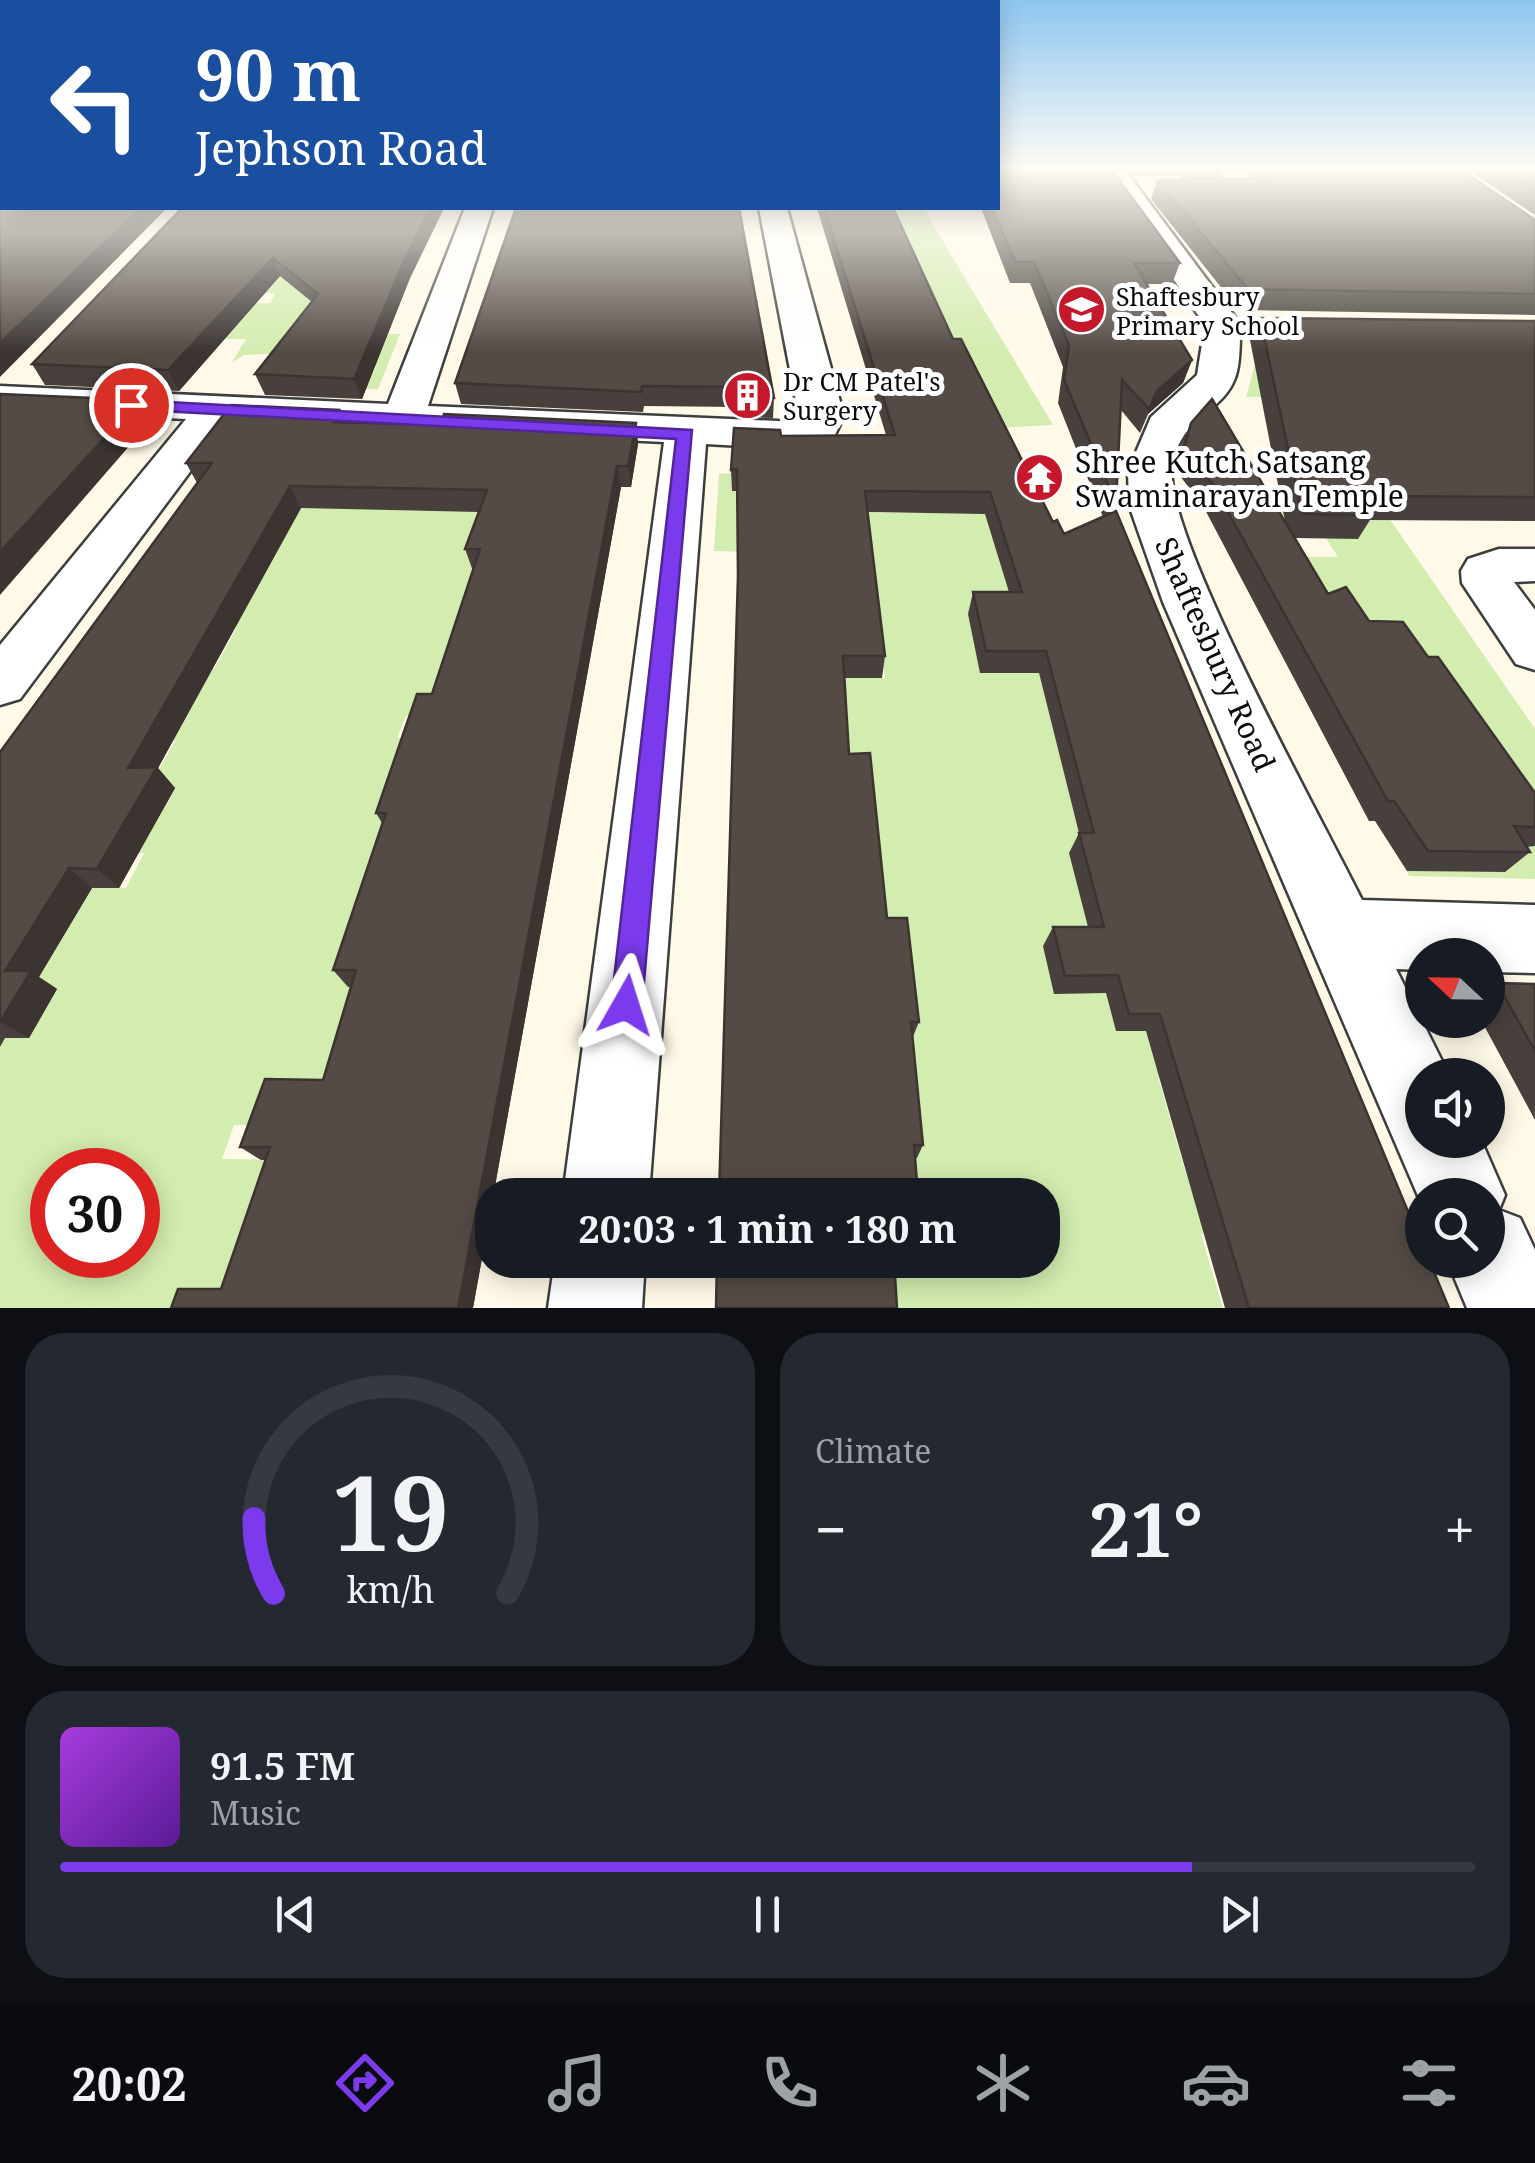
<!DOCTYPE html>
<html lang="en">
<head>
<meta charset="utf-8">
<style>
  :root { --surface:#171b24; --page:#242831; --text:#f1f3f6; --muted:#9ea1a6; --line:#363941; --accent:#7c3aed }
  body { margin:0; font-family:"Noto Serif",serif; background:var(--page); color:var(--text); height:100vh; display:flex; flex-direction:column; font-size:38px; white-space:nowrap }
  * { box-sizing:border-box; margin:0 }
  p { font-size:32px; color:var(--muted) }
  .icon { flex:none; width:55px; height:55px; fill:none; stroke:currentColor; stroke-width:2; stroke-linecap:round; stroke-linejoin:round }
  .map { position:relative; height:1308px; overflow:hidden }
  .panel { display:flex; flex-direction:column; gap:25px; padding:25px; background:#0d0f14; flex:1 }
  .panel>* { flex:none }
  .hud { position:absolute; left:0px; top:0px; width:1000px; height:210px; box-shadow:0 5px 25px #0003; background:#1a4fa0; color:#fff; overflow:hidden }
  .needle { width:65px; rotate:292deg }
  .tools { position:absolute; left:1405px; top:938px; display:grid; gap:20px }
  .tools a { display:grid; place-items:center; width:100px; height:100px; border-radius:50%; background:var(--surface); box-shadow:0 5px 25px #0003; font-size:50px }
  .speed { position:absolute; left:30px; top:1148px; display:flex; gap:20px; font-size:50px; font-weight:700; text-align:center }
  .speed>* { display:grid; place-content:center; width:130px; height:130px; border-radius:50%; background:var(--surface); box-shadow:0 5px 25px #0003; line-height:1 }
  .speed .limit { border:15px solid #d22; background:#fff; color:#111 }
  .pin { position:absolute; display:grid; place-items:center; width:85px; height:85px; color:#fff; margin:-42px; border:5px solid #fff; border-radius:50%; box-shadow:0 2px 10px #0007 }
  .me { position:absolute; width:110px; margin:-55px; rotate:6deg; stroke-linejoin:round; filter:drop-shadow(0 0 8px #0008) }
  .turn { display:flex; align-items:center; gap:35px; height:210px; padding:0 30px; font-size:45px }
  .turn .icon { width:130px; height:130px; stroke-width:2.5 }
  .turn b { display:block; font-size:70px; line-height:85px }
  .big { font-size:75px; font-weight:700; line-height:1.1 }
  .panel .tile { flex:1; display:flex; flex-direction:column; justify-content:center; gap:15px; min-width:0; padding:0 35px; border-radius:40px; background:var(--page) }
  .panel .dial { align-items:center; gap:0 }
  .dial svg { height:260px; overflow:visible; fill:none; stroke:var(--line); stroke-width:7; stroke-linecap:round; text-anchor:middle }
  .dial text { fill:var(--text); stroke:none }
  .song { display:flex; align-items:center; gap:30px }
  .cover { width:120px; height:120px; border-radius:15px; background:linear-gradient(135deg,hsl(280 70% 55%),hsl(270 70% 35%)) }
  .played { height:10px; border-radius:5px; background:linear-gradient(90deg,var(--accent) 80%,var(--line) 80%) }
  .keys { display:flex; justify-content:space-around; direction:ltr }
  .heat { display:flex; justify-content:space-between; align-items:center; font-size:55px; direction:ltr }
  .panel .tiles { flex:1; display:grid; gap:25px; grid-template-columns:1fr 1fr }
  .tile:last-child { grid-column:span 2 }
  .trip { position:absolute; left:475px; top:1178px; width:585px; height:100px; border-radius:40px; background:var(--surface); box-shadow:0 5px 25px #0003; font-weight:700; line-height:100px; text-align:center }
  .menu { display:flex; height:160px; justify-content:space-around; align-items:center; background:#090b0e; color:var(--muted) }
  .menu .icon { width:70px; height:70px }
  .menu .current { color:var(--accent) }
  .menu b { font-size:45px; color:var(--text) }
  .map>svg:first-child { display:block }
  .green { fill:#d3ecaf; fill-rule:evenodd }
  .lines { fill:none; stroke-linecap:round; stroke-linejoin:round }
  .minor-casing { stroke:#3e3e3e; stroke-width:5 }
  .minor { fill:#fff; fill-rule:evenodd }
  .wall { fill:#48403c }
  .shaded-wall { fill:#3b3431 }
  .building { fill:#544b46; stroke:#3b3431; stroke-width:2.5 }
  .route { fill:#7c3aed; stroke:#51269a; stroke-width:2.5 }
  .labels { text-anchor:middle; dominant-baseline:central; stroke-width:10; stroke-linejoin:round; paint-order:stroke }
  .far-poi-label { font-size:25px; fill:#0b0b0b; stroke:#fff; text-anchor:start }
  .poi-label { font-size:30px; fill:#0b0b0b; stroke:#fff; text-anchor:start }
  .street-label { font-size:30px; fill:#0b0b0b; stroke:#fff }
</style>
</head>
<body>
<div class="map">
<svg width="1535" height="1308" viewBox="0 0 1535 1308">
  <rect width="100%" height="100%" fill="#fff9e8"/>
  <path class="green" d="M295 208 387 334H400L378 389H365L376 366 291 353 244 355 232 362 246 339H224L220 305 270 303 276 293 228 294Z
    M852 208H923L1053 425 935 431Z
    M1255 364 1267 381H1303L1297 371H1305L1315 383 1351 384 1343 372H1363L1371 382 1361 383 1373 397 1402 398 1396 390H1415L1400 372H1415L1431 394 1479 395 1459 373H1476L1507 403 1526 402 1496 373H1504L1519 387H1535V445L1519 429H1502L1532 463 1481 462 1488 470H1432L1420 456H1381L1393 472H1377L1381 479H1362L1535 729V879L1409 876 1407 871 1504 872 1491 847 1534 846 1482 768 1441 767 1434 755H1495L1476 726H1452L1421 679H1410L1387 643H1352L1311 576H1303L1292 557H1338L1326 538 1357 539 1348 525 1272 524 1264 511H1318L1311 499H1284L1279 491H1332L1302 460H1260L1258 457H1309L1298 441 1279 438H1318L1310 426 1368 425 1344 397H1246Z
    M955 460 987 517 992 537 1053 556 980 673H1039L1053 728 1155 901 1054 993H1106L1116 1031H1197L1213 1076 1158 1077 1186 1174 1237 1173 1258 1233 1201 1234 1223 1308H891L887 1260H1042V1195H911L870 1039 913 1038 820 937 847 775 840 678H885L881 649 796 553 714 551 719 474 733 473 734 491H873L876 513H934Z
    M198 484 372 509 424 511 427 505 532 510 452 715 406 716 397 738 449 739 348 987H371L345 1095 273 1125H234L222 1159 290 1160 261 1297 200 1308H0V1047L5 1038H29L56 990 33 988 92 888H126L144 853H112L175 741 150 740 158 669H214L237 627 219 628 289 530ZM52 1170H138V1255H52Z"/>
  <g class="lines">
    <defs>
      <path id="minor" d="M1098 169H1124L1241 325C1239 341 1241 363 1235 378 1222 414 1178 416 1172 470 1165 537 1324 823 1362 900L1535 905V973L1488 972V955H1422V970L1396 969 1449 1075H1422V1140H1481L1505 1195 1499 1210 1520 1218 1535 1250V1308H1467L1447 1260H1488V1195H1422V1205L1163 602 1129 505 1128 471 1151 417 1197 375 1205 325Z
        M1218 169H1245L1259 187C1246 202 1182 202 1169 187L1183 179H1225Z
        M465 208H493L428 406 800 422 759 208H787L844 416 833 439 796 449 706 444 649 1195H563L664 442 228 421 20 699 0 705V645L186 419 0 410V386L388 404Z
        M1499 549H1535V581L1514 582 1535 610V670L1516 664 1462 583 1461 571 1468 559Z
        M555 1260H645L642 1308H548Z"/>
    </defs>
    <use href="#minor" class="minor-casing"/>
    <use href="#minor" class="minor"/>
  </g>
  <path class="wall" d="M1127 169H1220L1218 175H1134Z
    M1249 169H1460L1535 220V315L1239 310 1151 199 1157 180 1256 178Z
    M1467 169H1535V215Z
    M182 208H444L410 278 362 399 265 395 255 374 312 302 280 276 179 391 45 385 32 364Z
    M516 208 774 398 773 418 737 417V407L644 406 643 412 461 404 455 383Z
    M817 208H893L953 339 1053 522 1064 534 1103 517 1058 403 1063 367 1030 283H1010L981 208H998L1180 263 1172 284H1146L1192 360 1183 383 1148 414 1140 433 1121 410 1116 503 1112 513 1449 1308H1225L1146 1031H1116L1106 993 1054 994 1043 946 1053 927H1088L1069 853 1079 833 1039 673H980L968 614 973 592H1009L985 514 868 512 885 656 882 678H844L849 754 887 918 919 1022 912 1039 923 1145 917 1158H915L738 576 737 491H732L731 470 781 436 886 435Z
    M1260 318 1535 321V521L1370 520 1358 539 1295 538 1328 594 1369 621 1428 657 1535 793V846L1526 847 1530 852 1505 872 1407 871 1375 821H1369L1202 504 1176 471 1182 444 1191 423 1285 521 1250 340Z
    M344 422 441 425 636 423 638 444 631 487H621L473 1308H171L221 1289 265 1160H261L240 1147 323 1080 351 987H348L333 970 382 823 376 813 432 694 473 571 465 549 479 512 301 508 158 768 175 788 119 888H92L39 977 57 989 29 1038H5L0 1047V752L197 483 186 463Z
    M1497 983 1535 984V1120L1481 1020H1488V989Z"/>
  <path class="shaded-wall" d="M141 208H167L0 377V343Z
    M430 208H444L410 278 362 399 354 379 405 259Z
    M273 258 280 276 179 391 168 370Z
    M1192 360 1183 383 1148 414 1140 433 1157 391Z
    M139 400 151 421 0 595V552Z
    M339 410 347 430 333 422Z
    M636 423 638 444 631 487 628 466Z
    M617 466 621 487 473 1308H458Z
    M290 486 301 508 158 768 175 788 119 888 97 869 128 768Z
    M69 868 92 888 39 977 57 989 29 1038 1 1022 5 971Z"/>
  <path class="building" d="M0 169H2V208H141L0 343Z
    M998 169H1111L1180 263H1134L1192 360 1157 391 1149 409 1122 380 1116 503 1064 380 1069 345 1034 262H1015L992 208H998Z
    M1270 169H1460L1535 220V294L1248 289 1157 180 1262 178Z
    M1505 169H1535V188Z
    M182 208H430L405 259 354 379 255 374 318 294 273 258 168 370 32 364Z
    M516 208H739L774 398 737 396V387L642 386 641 392 455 383Z
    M824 208H893L953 339H961L1053 522 1057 520 1064 534 1116 511 1422 1245V1260H1429L1449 1308H1249L1160 1014H1129L1118 975 1065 976 1053 927H1104L1079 833H1094L1046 651H986L973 592H1022L990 492 865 491 885 656H843L849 754 870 753 887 918H907L919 1022H911L923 1145H914L918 1195H719L738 576 737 469 731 470 734 428 780 430 781 436 895 435Z
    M1260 318 1535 321V497L1359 496 1373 515 1302 514Z
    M0 394 139 400 0 552Z
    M1212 399 1328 594 1346 587 1369 621 1403 622 1428 657H1438L1535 793V827L1514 826 1530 852 1428 851 1394 801H1388L1212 483 1184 450 1191 423Z
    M231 405 339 410 333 422 441 425 444 414 636 423 628 466H617L458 1308H171L178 1289H221L270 1147H240L265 1079 323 1080 356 970H333L386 813H376L417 694H432L480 549H465L487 490 290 486 128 768 157 767 97 869 69 868 5 971H31L0 1022V752L212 463H186Z
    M1497 983 1535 984V1051Z
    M717 1260H894L897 1308H716Z"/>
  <linearGradient id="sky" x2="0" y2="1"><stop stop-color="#8ec6f0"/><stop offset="0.48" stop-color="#fffcf5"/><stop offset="1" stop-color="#fffcf5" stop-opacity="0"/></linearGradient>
  <rect width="1535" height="352" fill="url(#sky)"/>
  <path class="route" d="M131 400 692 430 642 1005 637 1016 626 1020 615 1016 611 1005 676 439 125 409V402Z"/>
  <defs>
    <symbol id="school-disc" viewBox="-11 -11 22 22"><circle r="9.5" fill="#c5182b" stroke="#fff"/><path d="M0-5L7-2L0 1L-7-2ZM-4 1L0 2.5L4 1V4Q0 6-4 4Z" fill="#fff"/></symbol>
    <symbol id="building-disc" viewBox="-11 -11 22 22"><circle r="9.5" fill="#c5182b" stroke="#fff"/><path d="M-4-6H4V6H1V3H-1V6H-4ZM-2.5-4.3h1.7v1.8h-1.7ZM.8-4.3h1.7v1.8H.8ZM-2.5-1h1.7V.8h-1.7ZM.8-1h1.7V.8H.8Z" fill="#fff"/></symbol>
    <symbol id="temple-disc" viewBox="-11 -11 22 22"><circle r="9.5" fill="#c5182b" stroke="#fff"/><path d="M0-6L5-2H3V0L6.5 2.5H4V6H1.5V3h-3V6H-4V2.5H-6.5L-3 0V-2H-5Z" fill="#fff"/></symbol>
  </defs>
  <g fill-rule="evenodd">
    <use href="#school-disc" x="1054" y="282" width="55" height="55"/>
    <use href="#building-disc" x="720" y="368" width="55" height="55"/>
    <use href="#temple-disc" x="1012" y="450" width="55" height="55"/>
  </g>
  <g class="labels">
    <g class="far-poi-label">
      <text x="1116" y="296">Shaftesbury<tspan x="1116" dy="29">Primary School</tspan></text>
      <text x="783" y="381">Dr CM Patel's<tspan x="783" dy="29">Surgery</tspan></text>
    </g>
    <g class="poi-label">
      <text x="1075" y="461">Shree Kutch Satsang<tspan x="1075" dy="34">Swaminarayan Temple</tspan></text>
    </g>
    <g class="street-label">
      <text transform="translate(1216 654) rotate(66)">Shaftesbury Road</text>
    </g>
  </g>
</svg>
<div class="tools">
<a><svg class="needle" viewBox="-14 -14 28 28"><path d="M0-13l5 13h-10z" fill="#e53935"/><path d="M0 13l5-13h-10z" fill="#9ea1a6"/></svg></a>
<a><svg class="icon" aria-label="sound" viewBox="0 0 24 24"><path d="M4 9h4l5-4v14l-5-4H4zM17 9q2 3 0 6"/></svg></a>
<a><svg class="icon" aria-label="search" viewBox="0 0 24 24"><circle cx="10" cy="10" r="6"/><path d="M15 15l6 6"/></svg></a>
</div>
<div class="speed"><div class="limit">30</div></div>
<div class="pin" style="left:131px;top:405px;background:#d93025"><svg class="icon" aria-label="arrive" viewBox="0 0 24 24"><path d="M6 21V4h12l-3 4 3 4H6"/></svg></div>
<svg class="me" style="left:626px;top:1005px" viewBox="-20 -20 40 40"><path d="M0-17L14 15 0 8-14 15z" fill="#7c3aed" stroke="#fff" stroke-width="4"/></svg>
<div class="trip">20:03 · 1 min · 180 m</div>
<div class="hud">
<div class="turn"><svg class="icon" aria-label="left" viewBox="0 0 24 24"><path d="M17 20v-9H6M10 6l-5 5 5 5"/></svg><div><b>90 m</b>Jephson Road</div></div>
</div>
</div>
<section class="panel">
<div class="tiles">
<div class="tile dial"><svg viewBox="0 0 100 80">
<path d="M14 69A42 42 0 1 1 86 69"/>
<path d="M14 69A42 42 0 0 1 8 46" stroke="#7c3aed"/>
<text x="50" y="56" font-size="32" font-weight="700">19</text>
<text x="50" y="72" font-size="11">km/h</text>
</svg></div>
<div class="tile"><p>Climate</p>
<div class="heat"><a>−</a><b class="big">21°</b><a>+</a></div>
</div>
<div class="tile">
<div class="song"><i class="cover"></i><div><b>91.5 FM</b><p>Music</p></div></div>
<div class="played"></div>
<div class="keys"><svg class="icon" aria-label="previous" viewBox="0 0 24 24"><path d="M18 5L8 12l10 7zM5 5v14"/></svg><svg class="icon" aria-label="pause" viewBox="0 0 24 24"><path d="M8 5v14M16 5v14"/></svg><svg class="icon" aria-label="next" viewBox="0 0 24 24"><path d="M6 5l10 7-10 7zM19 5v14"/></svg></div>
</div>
</div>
</section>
<nav class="menu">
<b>20:02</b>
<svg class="icon current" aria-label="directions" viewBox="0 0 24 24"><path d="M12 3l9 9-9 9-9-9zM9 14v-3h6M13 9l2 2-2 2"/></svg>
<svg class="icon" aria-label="music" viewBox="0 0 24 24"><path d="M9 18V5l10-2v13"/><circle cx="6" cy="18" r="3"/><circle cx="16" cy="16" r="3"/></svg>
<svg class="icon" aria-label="phone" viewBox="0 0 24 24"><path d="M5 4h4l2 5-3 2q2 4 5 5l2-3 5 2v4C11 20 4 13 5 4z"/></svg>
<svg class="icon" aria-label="climate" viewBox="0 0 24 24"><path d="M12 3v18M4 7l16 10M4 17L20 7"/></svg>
<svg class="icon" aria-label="car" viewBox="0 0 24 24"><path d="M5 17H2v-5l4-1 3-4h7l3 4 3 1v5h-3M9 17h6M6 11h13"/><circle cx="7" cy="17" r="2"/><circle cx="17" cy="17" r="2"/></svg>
<svg class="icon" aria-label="filters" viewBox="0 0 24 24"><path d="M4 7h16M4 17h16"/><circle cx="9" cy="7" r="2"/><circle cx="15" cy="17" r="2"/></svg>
</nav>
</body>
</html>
